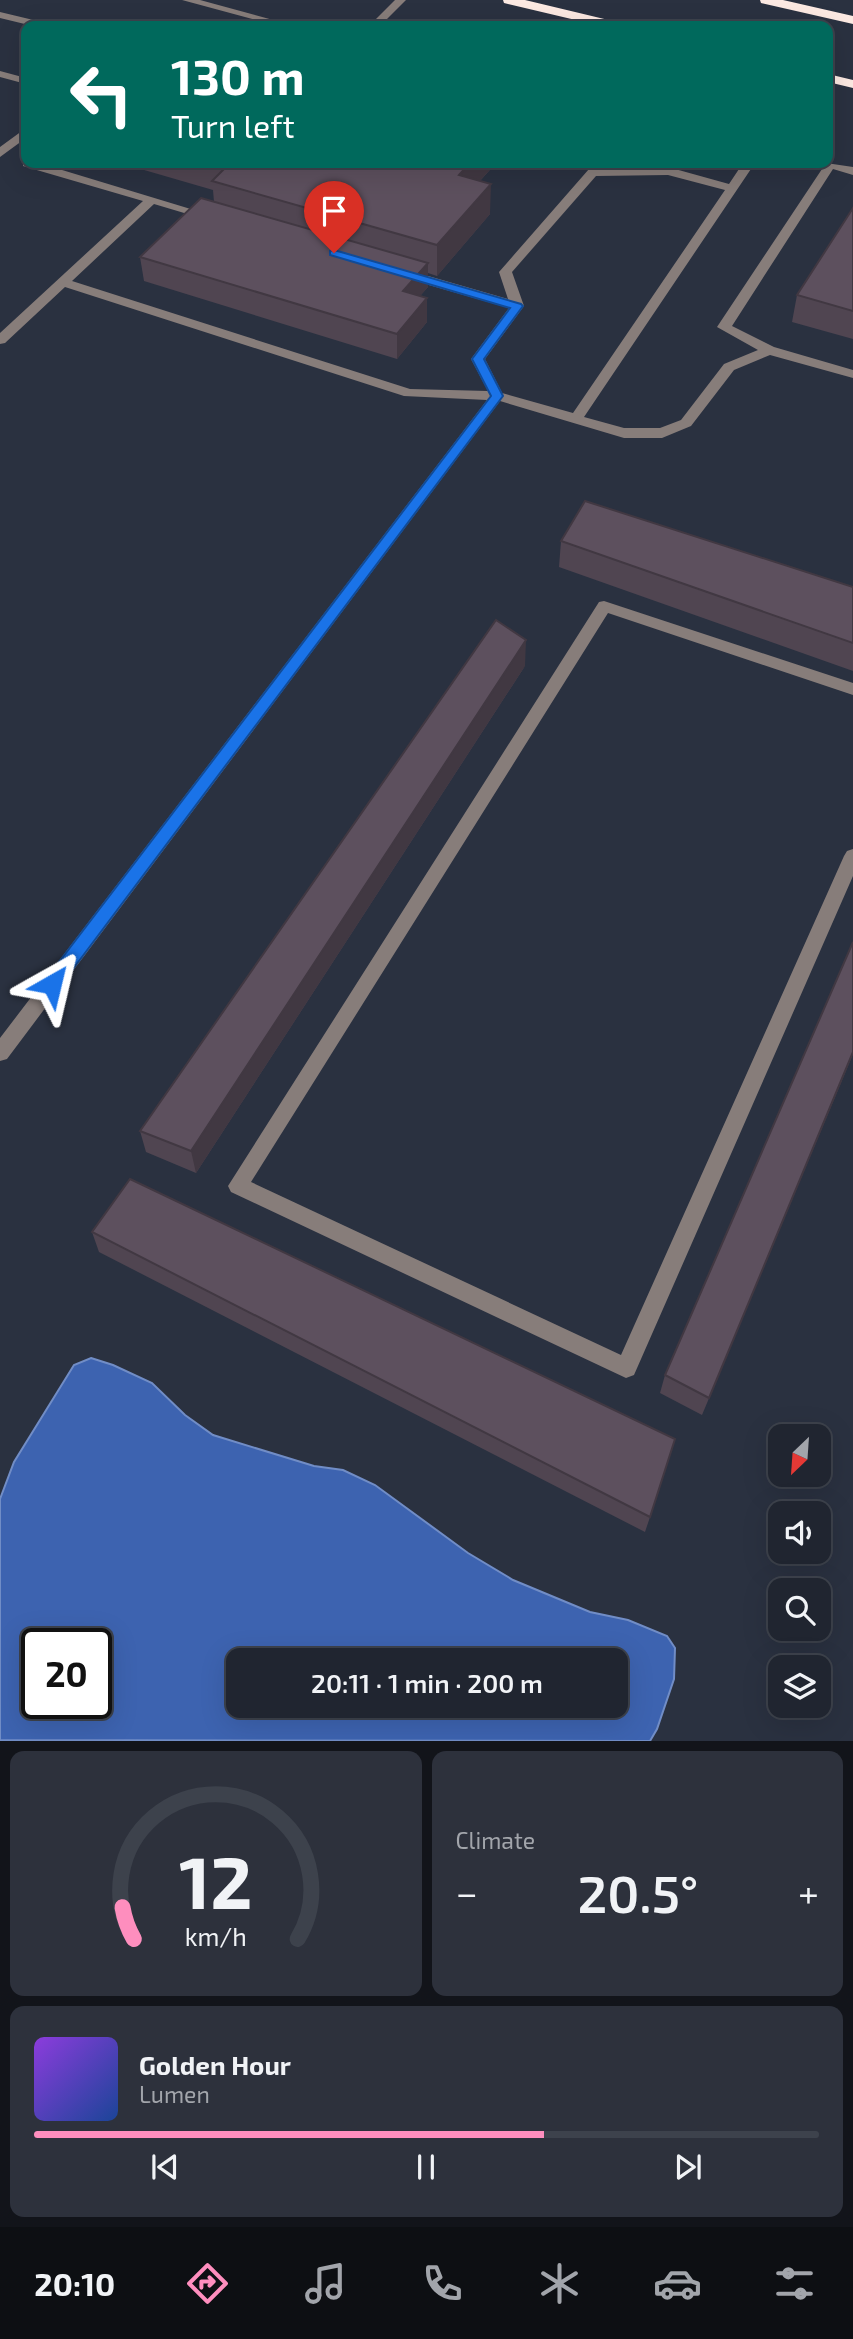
<!DOCTYPE html>
<html lang="en">
<head>
<meta charset="utf-8">
<style>
  :root { --surface:#202530; --page:#2d313c; --text:#f1f3f6; --muted:#a2a5ab; --line:#3d424c; --accent:#fe8ebe }
  body { margin:0; font-family:"Exo 2",sans-serif; background:var(--page); color:var(--text); height:100vh; display:flex; flex-direction:column; font-size:26px; white-space:nowrap }
  * { box-sizing:border-box; margin:0 }
  p { font-size:23px; color:var(--muted) }
  .icon { flex:none; width:38px; height:38px; fill:none; stroke:currentColor; stroke-width:2; stroke-linecap:round; stroke-linejoin:round }
  .map { position:relative; height:1741px; overflow:hidden }
  .panel { display:flex; flex-direction:column; gap:10px; padding:10px; background:#12141a; flex:1 }
  .panel>* { flex:none }
  .guide { position:absolute; left:21px; top:21px; width:812px; height:147px; border-radius:14px; box-shadow:0 7px 28px #0002,0 0 0 2px var(--line); background:#00695c; color:#fff; overflow:hidden }
  .needle { width:46px; rotate:205deg }
  .controls { position:absolute; left:768px; top:1424px; display:grid; gap:14px }
  .controls a { display:grid; place-items:center; width:63px; height:63px; border-radius:14px; background:var(--surface); box-shadow:0 7px 28px #0002,0 0 0 2px var(--line); font-size:35px }
  .speed { position:absolute; left:21px; top:1628px; display:flex; gap:14px; font-size:35px; font-weight:700; text-align:center }
  .speed>* { display:grid; place-content:center; width:91px; height:91px; border-radius:50%; background:var(--surface); box-shadow:0 7px 28px #0002,0 0 0 2px var(--line); line-height:1 }
  .speed .limit { border:4px solid #111; border-radius:10px; background:#fff; color:#111 }
  .pin { position:absolute; display:grid; place-items:center; width:60px; height:60px; color:#fff; margin:-72px -30px; border-radius:50% 50% 50% 0; rotate:-45deg; box-shadow:0 0 7px #0007 }
  .pin .icon { rotate:45deg }
  .me { position:absolute; width:77px; margin:-38px; rotate:37deg; stroke-linejoin:round; filter:drop-shadow(0 0 5px #0008) }
  .turn { display:flex; align-items:center; gap:24px; height:147px; padding:0 35px; font-size:32px }
  .turn .icon { width:91px; height:91px; stroke-width:2.5 }
  .turn b { display:block; font-size:49px; line-height:60px }
  .big { font-size:52px; font-weight:600; line-height:1.1 }
  .panel .tile { flex:1; display:flex; flex-direction:column; justify-content:center; gap:10px; min-width:0; padding:0 24px; border-radius:14px; background:var(--page) }
  .panel .dial { align-items:center; gap:0 }
  .dial svg { height:182px; overflow:visible; fill:none; stroke:var(--line); stroke-width:7; stroke-linecap:round; text-anchor:middle }
  .dial text { fill:var(--text); stroke:none }
  .song { display:flex; align-items:center; gap:21px }
  .cover { width:84px; height:84px; border-radius:10px; background:linear-gradient(135deg,hsl(270 70% 55%),hsl(220 70% 35%)) }
  .played { height:7px; border-radius:4px; background:linear-gradient(90deg,var(--accent) 65%,var(--line) 65%) }
  .keys { display:flex; justify-content:space-around; direction:ltr }
  .heat { display:flex; justify-content:space-between; align-items:center; font-size:38px; direction:ltr }
  .panel .tiles { flex:1; display:grid; gap:10px; grid-template-columns:1fr 1fr }
  .tile:last-child { grid-column:span 2 }
  .trip { position:absolute; left:226px; top:1648px; width:402px; height:70px; border-radius:14px; background:var(--surface); box-shadow:0 7px 28px #0002,0 0 0 2px var(--line); font-weight:600; line-height:70px; text-align:center }
  .tab-bar { display:flex; height:112px; justify-content:space-around; align-items:center; background:#0d0f13; color:var(--muted) }
  .tab-bar .icon { width:49px; height:49px }
  .tab-bar .active { color:var(--accent) }
  .tab-bar b { font-size:32px; color:var(--text) }
  .map>svg:first-child { display:block }
  .water { fill:#3d63b0; stroke:#718dc6; stroke-width:2; fill-rule:evenodd }
  .lines { fill:none; stroke-linecap:round; stroke-linejoin:round }
  .minor { fill:#877d7a; fill-rule:evenodd }
  .highway { fill:#fce9e2; fill-rule:evenodd }
  .wall { fill:#504551 }
  .shaded-wall { fill:#413842 }
  .building { fill:#5d505e; stroke:#413842; stroke-width:2 }
  .route { fill:#1a73e8; stroke:#114b97; stroke-width:2 }
</style>
</head>
<body>
<div class="map">
<svg width="853" height="1741" viewBox="0 0 853 1741">
  <rect width="100%" height="100%" fill="#2a3140"/>
  <path class="water" d="M91 1358 113 1365 152 1383 185 1415 213 1435 314 1466 343 1470 375 1485 468 1553 513 1580 590 1612 628 1620 667 1636 675 1648 674 1679 657 1729 650 1741 0 1740V1499L14 1462 74 1365ZM37 1643H96V1703H37ZM238 1661H616V1706H238Z"/>
  <g class="lines">
    <path class="minor" d="M182 0H200L295 26H278Z
      M395 0H406L380 26H369Z
      M0 12 50 24 51 26H33L0 18Z
      M0 71 26 78V84L0 77Z
      M26 128V138L0 157V147Z
      M23 160 39 163 217 217 211 221 154 204 72 281 410 389 488 391 471 359 509 308 401 277V271H411L508 299 499 272 589 169 665 167 668 163H680L675 169 729 184 743 163H755L584 417 624 428H660L681 420 724 364 758 350 717 327 826 163 853 167V175L833 169 732 326 774 347 853 370V378L770 355 734 370 691 426 662 438H624L500 401 7 1059 0 1061V1038L487 400 404 396 65 287 5 343 0 344V333L143 201 23 166ZM668 175 725 190 573 413 502 393 485 359 524 306 512 272 596 176Z
      M604 601 853 683V695L608 613 251 1182 621 1355 844 856 847 851 853 849V876L634 1375 626 1378 231 1192 228 1186 599 602Z"/>
    <path class="highway" d="M503 0H525L621 23 623 26H601L504 3Z
      M760 0H783L853 16V24L761 3Z
      M828 74 853 80V88L828 82Z"/>
  </g>
  <path class="wall" d="M120 163H496L480 181 490 214 437 276 428 273V287L420 296 427 298V322L397 359 144 281 140 257 214 202 213 190Z
    M853 208V339L792 322 797 295Z
    M561 541 853 587V671L559 567Z
    M525 666 196 1173 146 1152 140 1131Z
    M853 1054 702 1415 660 1393 665 1375Z
    M92 1232 650 1517 645 1532 99 1252Z"/>
  <path class="shaded-wall" d="M470 163H496L458 205 459 175Z
    M491 184 490 214 437 276V245Z
    M428 263V287L403 315V291Z
    M427 298V322L397 359V334Z
    M526 640 525 666 196 1173 191 1151Z"/>
  <path class="building" d="M220 163H470L459 175 491 184 437 245 212 181 228 165Z
    M201 198 428 263 403 291 427 298 397 334 140 257Z
    M853 208V311L797 295Z
    M585 501 853 587V643L561 541Z
    M496 620 526 640 191 1151 140 1131Z
    M853 942V1052L709 1398 665 1375Z
    M130 1179 675 1439 650 1517 92 1232Z"/>
  <path class="route" d="M334 250 521 304 523 306 484 359 503 396 58 989H46L44 984 46 979 491 396 472 359 510 308 330 255V251Z"/>
</svg>
<div class="controls">
<a><svg class="needle" viewBox="-14 -14 28 28"><path d="M0-13l5 13h-10z" fill="#e53935"/><path d="M0 13l5-13h-10z" fill="#a2a5ab"/></svg></a>
<a><svg class="icon" aria-label="sound" viewBox="0 0 24 24"><path d="M4 9h4l5-4v14l-5-4H4zM17 9q2 3 0 6"/></svg></a>
<a><svg class="icon" aria-label="search" viewBox="0 0 24 24"><circle cx="10" cy="10" r="6"/><path d="M15 15l6 6"/></svg></a>
<a><svg class="icon" aria-label="layers" viewBox="0 0 24 24"><path d="M12 4l9 5-9 5-9-5zM3 14l9 5 9-5"/></svg></a>
</div>
<div class="speed"><div class="limit">20</div></div>
<div class="pin" style="left:334px;top:253px;background:#d93025"><svg class="icon" aria-label="arrive" viewBox="0 0 24 24"><path d="M6 21V4h12l-3 4 3 4H6"/></svg></div>
<svg class="me" style="left:52px;top:984px" viewBox="-20 -20 40 40"><path d="M0-17L14 15 0 8-14 15z" fill="#1a73e8" stroke="#fff" stroke-width="4"/></svg>
<div class="trip">20:11 · 1 min · 200 m</div>
<div class="guide">
<div class="turn"><svg class="icon" aria-label="left" viewBox="0 0 24 24"><path d="M17 20v-9H6M10 6l-5 5 5 5"/></svg><div><b>130 m</b>Turn left</div></div>
</div>
</div>
<section class="panel">
<div class="tiles">
<div class="tile dial"><svg viewBox="0 0 100 80">
<path d="M14 69A42 42 0 1 1 86 69"/>
<path d="M14 69A42 42 0 0 1 9 55" stroke="#fe8ebe"/>
<text x="50" y="56" font-size="32" font-weight="700">12</text>
<text x="50" y="72" font-size="11">km/h</text>
</svg></div>
<div class="tile"><p>Climate</p>
<div class="heat"><a>−</a><b class="big">20.5°</b><a>+</a></div>
</div>
<div class="tile">
<div class="song"><i class="cover"></i><div><b>Golden Hour</b><p>Lumen</p></div></div>
<div class="played"></div>
<div class="keys"><svg class="icon" aria-label="previous" viewBox="0 0 24 24"><path d="M18 5L8 12l10 7zM5 5v14"/></svg><svg class="icon" aria-label="pause" viewBox="0 0 24 24"><path d="M8 5v14M16 5v14"/></svg><svg class="icon" aria-label="next" viewBox="0 0 24 24"><path d="M6 5l10 7-10 7zM19 5v14"/></svg></div>
</div>
</div>
</section>
<nav class="tab-bar">
<b>20:10</b>
<svg class="icon active" aria-label="directions" viewBox="0 0 24 24"><path d="M12 3l9 9-9 9-9-9zM9 14v-3h6M13 9l2 2-2 2"/></svg>
<svg class="icon" aria-label="music" viewBox="0 0 24 24"><path d="M9 18V5l10-2v13"/><circle cx="6" cy="18" r="3"/><circle cx="16" cy="16" r="3"/></svg>
<svg class="icon" aria-label="phone" viewBox="0 0 24 24"><path d="M5 4h4l2 5-3 2q2 4 5 5l2-3 5 2v4C11 20 4 13 5 4z"/></svg>
<svg class="icon" aria-label="climate" viewBox="0 0 24 24"><path d="M12 3v18M4 7l16 10M4 17L20 7"/></svg>
<svg class="icon" aria-label="car" viewBox="0 0 24 24"><path d="M5 17H2v-5l4-1 3-4h7l3 4 3 1v5h-3M9 17h6M6 11h13"/><circle cx="7" cy="17" r="2"/><circle cx="17" cy="17" r="2"/></svg>
<svg class="icon" aria-label="filters" viewBox="0 0 24 24"><path d="M4 7h16M4 17h16"/><circle cx="9" cy="7" r="2"/><circle cx="15" cy="17" r="2"/></svg>
</nav>
</body>
</html>
